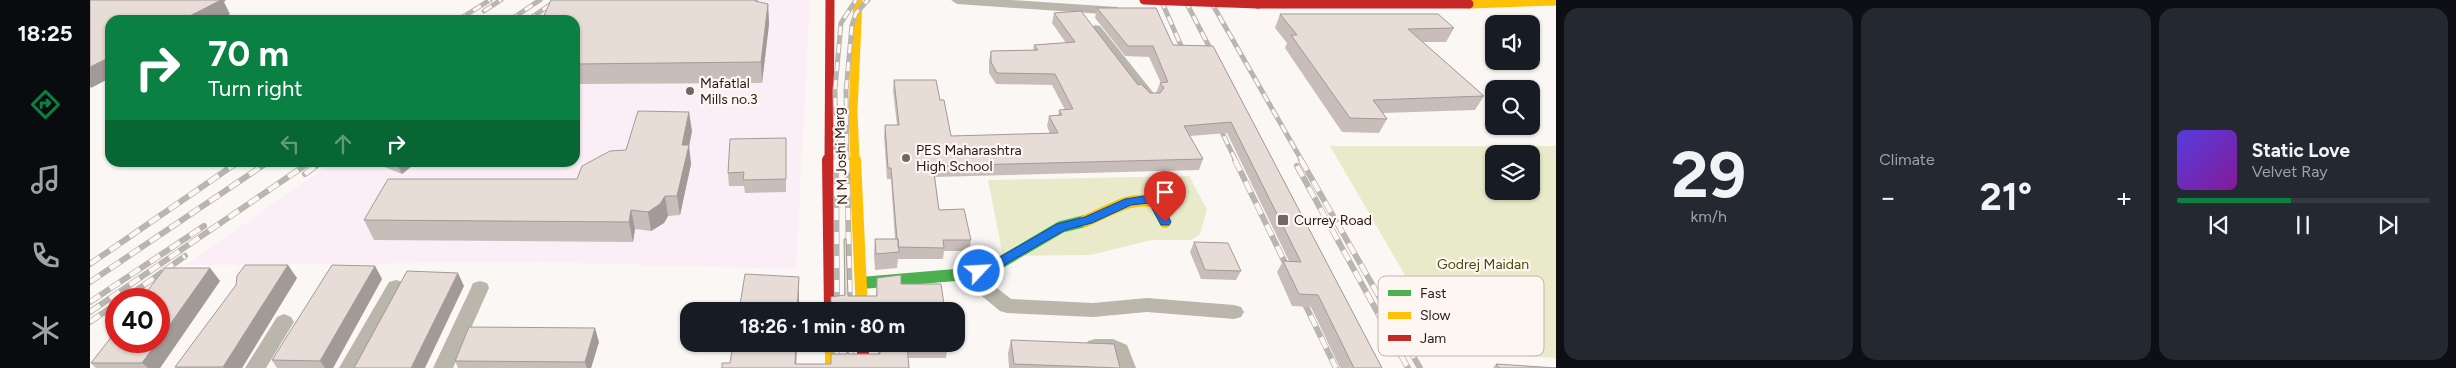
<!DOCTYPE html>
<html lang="en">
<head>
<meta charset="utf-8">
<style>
  :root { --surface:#171b24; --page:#242831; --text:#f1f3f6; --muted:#9ea1a6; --line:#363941; --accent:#0b8043 }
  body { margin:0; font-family:Figtree,sans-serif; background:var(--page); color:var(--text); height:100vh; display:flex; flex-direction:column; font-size:19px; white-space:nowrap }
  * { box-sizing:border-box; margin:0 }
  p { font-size:16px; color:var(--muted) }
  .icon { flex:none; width:28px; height:28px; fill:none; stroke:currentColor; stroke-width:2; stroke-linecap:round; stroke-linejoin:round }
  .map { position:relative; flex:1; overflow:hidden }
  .drawer { display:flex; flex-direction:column; gap:8px; padding:8px; background:#0d0f14; width:900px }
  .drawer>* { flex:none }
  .hud { position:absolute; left:15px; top:15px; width:475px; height:152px; border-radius:15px; box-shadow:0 1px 4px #0004; background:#0b8043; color:#fff; overflow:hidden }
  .buttons { position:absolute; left:1395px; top:15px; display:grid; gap:10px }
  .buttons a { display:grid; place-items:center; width:55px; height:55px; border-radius:10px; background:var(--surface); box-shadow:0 1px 4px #0004; font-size:25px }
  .speed { position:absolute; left:15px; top:288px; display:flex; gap:10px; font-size:25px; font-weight:700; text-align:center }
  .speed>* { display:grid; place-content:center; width:65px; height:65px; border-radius:50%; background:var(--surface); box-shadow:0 1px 4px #0004; line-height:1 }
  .speed .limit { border:8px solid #d22; background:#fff; color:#111 }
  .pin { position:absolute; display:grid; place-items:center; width:42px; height:42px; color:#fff; margin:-51px -21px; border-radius:50% 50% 50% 0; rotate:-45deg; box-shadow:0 0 5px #0007 }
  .pin .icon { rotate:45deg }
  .me { position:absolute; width:55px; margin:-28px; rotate:65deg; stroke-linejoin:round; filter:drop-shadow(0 0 4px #0008) }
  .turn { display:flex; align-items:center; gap:18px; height:105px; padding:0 20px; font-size:22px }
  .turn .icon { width:65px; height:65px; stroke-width:2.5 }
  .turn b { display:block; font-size:35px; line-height:42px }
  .lanes { display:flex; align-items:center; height:48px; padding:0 20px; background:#0003; justify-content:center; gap:25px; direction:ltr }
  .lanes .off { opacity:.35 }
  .big { font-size:38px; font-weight:700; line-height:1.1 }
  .drawer .card { flex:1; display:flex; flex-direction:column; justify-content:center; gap:8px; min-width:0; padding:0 18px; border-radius:15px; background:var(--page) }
  .drawer .dial { align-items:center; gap:0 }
  .dial b { font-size:65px; line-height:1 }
  .song { display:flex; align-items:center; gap:15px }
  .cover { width:60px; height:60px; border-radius:8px; background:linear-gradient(135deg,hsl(250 70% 55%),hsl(290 70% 35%)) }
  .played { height:5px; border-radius:2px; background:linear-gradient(90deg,var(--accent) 45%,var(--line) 45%) }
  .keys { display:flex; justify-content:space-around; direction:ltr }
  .heat { display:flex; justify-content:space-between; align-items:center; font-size:28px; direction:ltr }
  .drawer .tiles { flex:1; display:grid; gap:8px; grid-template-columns:repeat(3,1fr) }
  .trip { position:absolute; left:590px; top:302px; width:285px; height:50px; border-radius:15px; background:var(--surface); box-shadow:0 1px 4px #0004; font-weight:700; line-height:50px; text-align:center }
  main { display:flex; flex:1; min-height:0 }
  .menu { display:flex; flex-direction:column; width:90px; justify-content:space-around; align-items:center; background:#090b0e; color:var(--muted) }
  .menu .icon { width:35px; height:35px }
  .menu .on { color:var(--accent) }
  .menu b { font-size:22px; color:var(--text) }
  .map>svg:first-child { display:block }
  .commercial { fill:#fbeef6 }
  .green { fill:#e8eac9; fill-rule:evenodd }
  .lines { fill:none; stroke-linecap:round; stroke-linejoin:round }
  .street { fill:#bab6ac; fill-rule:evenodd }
  .fast { stroke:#4caf50; stroke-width:12 }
  .slow-far1 { stroke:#ffc107; stroke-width:9 }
  .slow { stroke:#ffc107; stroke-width:12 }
  .jam-far1 { stroke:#c62828; stroke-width:9 }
  .jam { stroke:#c62828; stroke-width:12 }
  .rail-far1-casing { stroke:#b9b5af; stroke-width:5 }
  .rail-casing { stroke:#b9b5af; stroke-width:6 }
  .rail-far1 { stroke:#fdf6f3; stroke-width:3; stroke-dasharray:9; stroke-linecap:butt }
  .rail { stroke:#fdf6f3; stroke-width:4.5; stroke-dasharray:12; stroke-linecap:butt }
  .jam-bridge { stroke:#c62828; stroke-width:9 }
  .wall { fill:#c8bdb8 }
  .shaded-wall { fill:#a29a96 }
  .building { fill:#e8dcd6; stroke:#a29a96 }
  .route { fill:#1a73e8; stroke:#114b97 }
  .poi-dot { fill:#716763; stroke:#fdf6f3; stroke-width:2 }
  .labels { text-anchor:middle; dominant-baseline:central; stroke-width:4.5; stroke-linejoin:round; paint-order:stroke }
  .poi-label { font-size:14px; fill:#261a14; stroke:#fdf6f3; text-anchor:start }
  .street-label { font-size:14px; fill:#261a14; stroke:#fdf6f3 }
  .park-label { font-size:14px; fill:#474d00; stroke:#fdf6f3 }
  .key { fill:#fdf6f3; stroke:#bcb4b0; stroke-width:1 }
  .key-label { font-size:14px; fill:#261a14 }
</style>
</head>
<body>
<main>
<nav class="menu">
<b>18:25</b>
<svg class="icon on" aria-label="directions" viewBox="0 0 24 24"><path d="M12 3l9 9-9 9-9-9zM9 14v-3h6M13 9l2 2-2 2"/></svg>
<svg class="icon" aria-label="music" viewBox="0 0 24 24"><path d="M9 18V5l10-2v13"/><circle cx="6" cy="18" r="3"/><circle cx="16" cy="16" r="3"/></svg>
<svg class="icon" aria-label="phone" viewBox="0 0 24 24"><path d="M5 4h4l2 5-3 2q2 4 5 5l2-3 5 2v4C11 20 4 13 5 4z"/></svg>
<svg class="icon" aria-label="climate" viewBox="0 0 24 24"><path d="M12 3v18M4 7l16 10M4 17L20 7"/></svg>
</nav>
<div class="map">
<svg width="1466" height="368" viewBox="0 0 1466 368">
  <rect width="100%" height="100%" fill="#fbf7f5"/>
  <path class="commercial" d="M473 0H720L706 269 450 262 96 265 241 163 485 162V20H445Z"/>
  <path class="green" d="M1240 146H1466V358L1359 351ZM1404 154H1441V191H1404Z
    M1099 176 1117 209 1110 234 1102 240H1062L1000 255 913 256 898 180Z"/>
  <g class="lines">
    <path class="street" d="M861 0H921L1027 7 1033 11 1027 15 867 4Z
      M1005 25 1010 26 1066 96 1068 99 1066 102H1056L999 29Z
      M877 267 883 269 921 299 1003 303 1057 298 1144 305 1151 307 1154 312 1151 317 1144 319 1057 312 1003 317 917 313 910 311 871 279 868 274 871 269Z
      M306 280 313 282 315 287 270 368H249L299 282Z
      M390 281 397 283 399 288 363 368H343L381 288 383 283Z
      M194 314 201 317 204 322 176 368H155L187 317Z
      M1005 339H1023L1037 345 1046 368H1026L1020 355 998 353 995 347 998 341Z"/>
    <path class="fast" d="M771 283 877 274 901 268 971 227 995 221"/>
    <path class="slow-far1" d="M1379 4 1466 1
      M765 161 763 111 768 0"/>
    <path class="slow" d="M765 160 772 311
      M995 221C1019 212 1039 195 1066 202L1075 222
      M741 344V368"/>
    <path class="jam-far1" d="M1168 4H1379
      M739 161 740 0"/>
    <path class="jam" d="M738 160 740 311
      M773 344V368"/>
    <defs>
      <path id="rail-far1" d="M1071 0 1096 57
        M1095 0 1125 58
        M1120 0 1212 161
        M394 11 411 0
        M368 20 400 0
        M420 20 450 0
        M438 20 467 0
        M1126 120 1146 161
        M746 161 745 90 751 23 766 0
        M757 161 756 91 762 25 766 13 778 0"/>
      <path id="rail" d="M746 160 747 311
        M757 160 760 311
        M1145 160 1200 273
        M1211 160 1330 368
        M1207 166 1318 368
        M215 174 231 162
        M0 264 148 162
        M0 282 178 162
        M1210 294 1246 368
        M34 299 95 256
        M0 302 114 226
        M0 312 220 162
        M0 322 26 304
        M747 344V368
        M761 344V368"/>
    </defs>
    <use href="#rail-far1" class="rail-far1-casing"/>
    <use href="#rail" class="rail-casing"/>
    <use href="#rail-far1" class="rail-far1"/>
    <use href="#rail" class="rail"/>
    <path class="jam-bridge" d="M1054 0 1168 4"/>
  </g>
  <path class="wall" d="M461 0H668V2L678 4 679 24 672 83 485 84V20Z
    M1007 8 1083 45 1123 46 1292 368H1250L1221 307 1202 306 1187 272 1193 261H1199L1137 133 1100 136 1113 159 1109 170 845 177 849 210 881 240 879 251H854L853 259H808L807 268 785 270 784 255 785 239H805L801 179H797L794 136 795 125H807L803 91 804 80 850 100 861 136 960 134 957 126 959 116 968 115 969 110H975L962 85 906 84 899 73V61L901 51 943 50 944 45 976 43 962 23 964 13 1048 85 1060 93H1066L1070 83H1071L1059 57 1035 56 1005 18Z
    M1190 14 1364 28 1356 42H1333L1394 96 1385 110 1293 113 1297 119 1289 133 1252 132 1195 48 1197 43 1185 28Z
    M602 131 599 146 601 164 590 215 578 216 574 223 561 231 545 229 543 242 284 240 274 220 487 179Z
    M696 138V192L655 193 654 186H639L638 173Z
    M282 162H327L312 174Z
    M754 239 758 296H786L787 278 811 284 855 311H741L754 295Z
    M1104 242 1151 271 1146 280 1111 279 1100 252Z
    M285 266 292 279 243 368H187L182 360Z
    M120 268 130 281 70 368H6L1 363Z
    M207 278 152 368H85V367Z
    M921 340 1030 368H919L918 353Z
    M509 342 501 368H368L365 361Z
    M643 344H707L706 364H741L756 354V344H758V354H788V344H858L856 358H818L819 368 640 363Z
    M1406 364 1466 368H1403Z"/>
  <path class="shaded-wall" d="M122 0H136L134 2 140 14 129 20H92Z
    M678 4 679 24 672 83 671 62Z
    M20 57V78L1 88 0 86V67Z
    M599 112 602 131 599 146 601 164 590 215 587 196 592 145Z
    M306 162H327L312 174Z
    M575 196 578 216 574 223 561 231 558 212Z
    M541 210 545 229 543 242 539 222Z
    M198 265 207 278 152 368H134L133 367Z
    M285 266 292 279 243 368H235L230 361Z
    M120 268 130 281 70 368H58L52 363 68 341H69V340Z
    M368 273 374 286 335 368H321Z
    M709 277V311H707Z
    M505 328 509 342 501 368H497L495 362Z
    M706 344H707L706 368 705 364Z"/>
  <path class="building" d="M0 0H131L92 20H20V57L0 67Z
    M461 0H665V1L678 4 671 62 485 64V20H452Z
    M1007 8H1066L1083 45 1123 46 1292 368H1264L1228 295 1209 294 1193 261 1211 262 1141 122 1094 126 1113 159 843 166 849 210 874 209 881 240H853L854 248 808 247V239H807L801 168H798L795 125H809L804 80H846L850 100H854L861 136 968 133 959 116 972 115 969 110 983 109 965 74 907 73 901 62V51L948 50 944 45 985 42 964 13 991 11 1048 85 1051 84 1060 93H1070L1074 88 1070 83 1078 82 1063 46H1038Z
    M1190 14H1348L1364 28 1318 29 1394 96 1283 100 1297 119 1260 118 1201 35H1207Z
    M548 111 599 112 592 145H599L587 196H575L570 204 558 212 541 210 539 222 274 220 298 179H487L492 166 520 151 536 150Z
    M696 138V179L653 180 654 172 638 173 640 139Z
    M754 239H756L758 296H787V278L811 275V284H851L855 311H741V297L755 295Z
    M785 239H808L809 252 786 254Z
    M1104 242 1138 243 1151 271 1115 270Z
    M155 265H198L133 367H85L146 285 147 276Z
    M242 265 285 266 230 361 182 360Z
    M75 268H120L69 340V299H51Z
    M317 271 368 273 321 368H264Z
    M655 274 709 277 707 311H649Z
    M379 327 505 328 495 362 365 361Z
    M26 331V341H68L52 363H1Z
    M921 340 1024 344 1030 368 924 364Z
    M643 344H706L705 364H741V354H757V344H758V354H790V344H817L819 368H632V363H640Z
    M1406 364 1466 368H1409Z"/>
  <path class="route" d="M1061 195 1070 199 1081 222 1079 225H1071L1059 203 1041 205 1002 223 975 230 919 262 906 271 889 276 883 271 885 268 898 264 967 224 995 217 1035 199Z"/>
  <g class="poi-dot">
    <circle cx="600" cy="91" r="5"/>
    <circle cx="816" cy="158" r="5"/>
    <rect x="1187" y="214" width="12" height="12" rx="2.5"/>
  </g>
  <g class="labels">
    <g class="poi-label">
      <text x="610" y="83">Mafatlal<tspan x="610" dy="16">Mills no.3</tspan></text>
      <text x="826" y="150">PES Maharashtra<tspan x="826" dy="16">High School</tspan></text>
      <text x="1204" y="220">Currey Road</text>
    </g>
    <g class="street-label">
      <text transform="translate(751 156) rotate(-92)">N M Joshi Marg</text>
    </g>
    <g class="park-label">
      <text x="1393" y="264">Godrej Maidan</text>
    </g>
  </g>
  <rect x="1288" y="276" width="166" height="80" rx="8" class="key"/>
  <rect x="1298" y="290" width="23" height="6" fill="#4caf50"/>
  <rect x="1298" y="312" width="23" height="7" fill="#ffc107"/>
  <rect x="1298" y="335" width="23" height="6" fill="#c62828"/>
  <g class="key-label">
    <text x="1330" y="298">Fast</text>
    <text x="1330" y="320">Slow</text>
    <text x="1330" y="343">Jam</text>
  </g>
</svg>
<div class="buttons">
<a><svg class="icon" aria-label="sound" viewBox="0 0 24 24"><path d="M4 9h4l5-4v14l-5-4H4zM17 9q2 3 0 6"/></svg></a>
<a><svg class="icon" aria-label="search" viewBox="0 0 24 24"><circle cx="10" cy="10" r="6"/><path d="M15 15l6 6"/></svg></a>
<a><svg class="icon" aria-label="layers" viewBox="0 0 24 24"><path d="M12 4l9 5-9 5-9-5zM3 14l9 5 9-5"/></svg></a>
</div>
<div class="speed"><div class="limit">40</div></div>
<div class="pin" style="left:1075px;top:222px;background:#d93025"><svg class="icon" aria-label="arrive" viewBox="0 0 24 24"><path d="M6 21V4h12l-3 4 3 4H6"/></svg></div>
<svg class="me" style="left:889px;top:271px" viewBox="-20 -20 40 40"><circle r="17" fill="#1a73e8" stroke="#fff" stroke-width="3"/><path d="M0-11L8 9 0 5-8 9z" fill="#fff"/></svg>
<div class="trip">18:26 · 1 min · 80 m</div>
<div class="hud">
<div class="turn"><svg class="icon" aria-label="right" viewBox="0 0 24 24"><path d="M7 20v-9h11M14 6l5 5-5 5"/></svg><div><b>70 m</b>Turn right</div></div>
<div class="lanes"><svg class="icon off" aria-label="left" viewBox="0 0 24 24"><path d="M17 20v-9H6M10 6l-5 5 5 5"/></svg><svg class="icon off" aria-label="ahead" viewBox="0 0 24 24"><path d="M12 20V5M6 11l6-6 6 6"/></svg><svg class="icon" aria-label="right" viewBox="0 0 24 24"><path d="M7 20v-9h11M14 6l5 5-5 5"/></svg></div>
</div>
</div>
<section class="drawer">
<div class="tiles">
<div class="card dial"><b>29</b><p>km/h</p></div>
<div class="card"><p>Climate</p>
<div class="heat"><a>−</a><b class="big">21°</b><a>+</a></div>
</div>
<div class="card">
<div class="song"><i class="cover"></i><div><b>Static Love</b><p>Velvet Ray</p></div></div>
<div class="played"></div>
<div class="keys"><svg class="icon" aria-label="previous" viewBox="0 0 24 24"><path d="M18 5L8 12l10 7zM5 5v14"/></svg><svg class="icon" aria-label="pause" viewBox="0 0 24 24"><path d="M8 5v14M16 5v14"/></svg><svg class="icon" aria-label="next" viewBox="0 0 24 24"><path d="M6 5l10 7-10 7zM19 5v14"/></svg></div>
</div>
</div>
</section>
</main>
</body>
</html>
